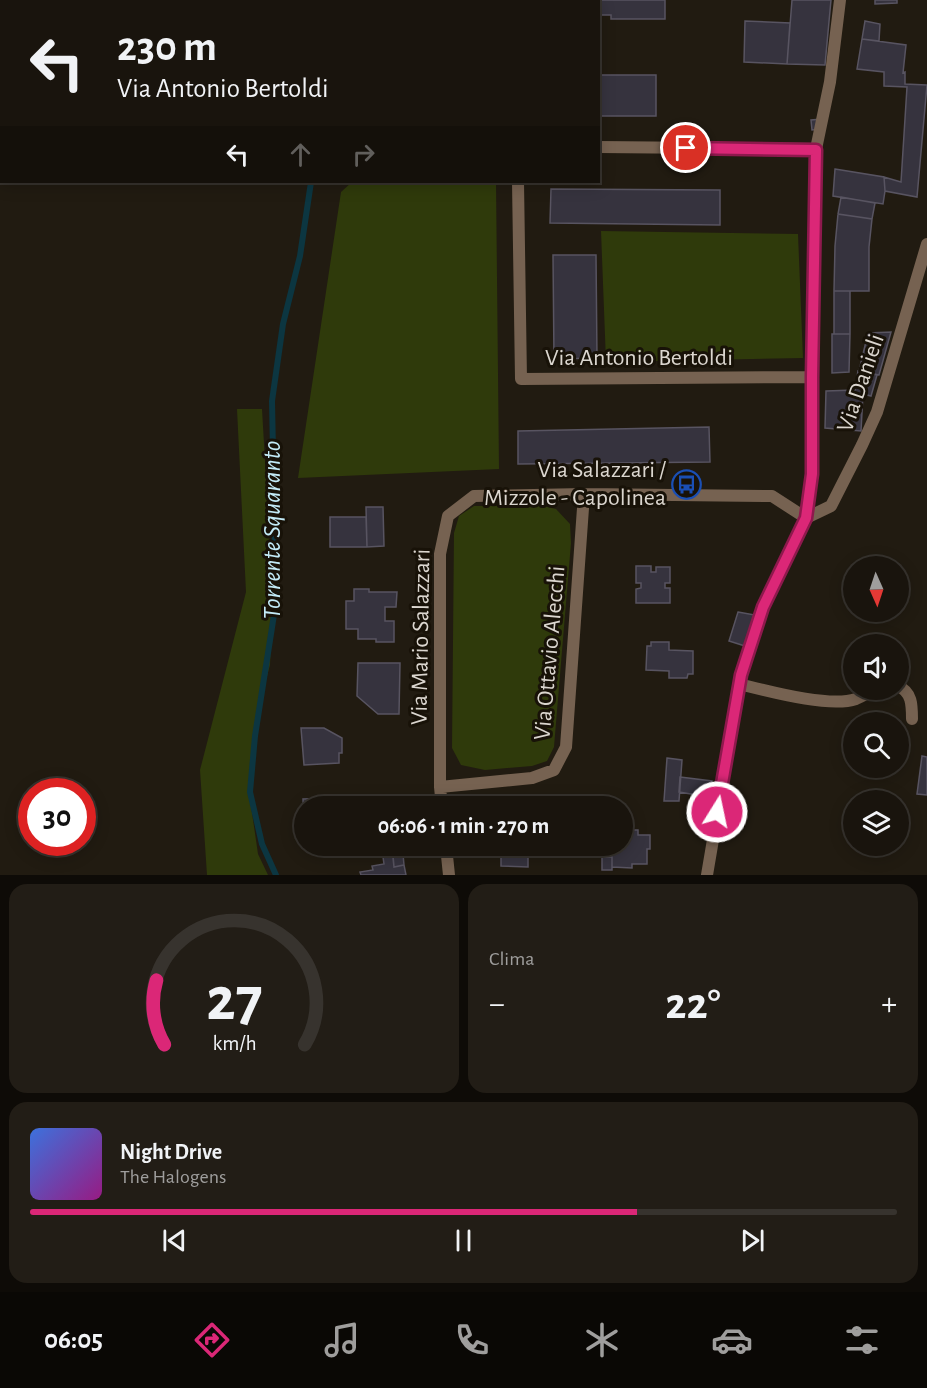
<!DOCTYPE html>
<html lang="it">
<head>
<meta charset="utf-8">
<style>
  :root { --surface:#19140d; --page:#221d16; --text:#f1f3f6; --muted:#9f9e9d; --line:#37332e; --accent:#db2777 }
  body { margin:0; font-family:"Alegreya Sans",sans-serif; background:var(--page); color:var(--text); height:100vh; display:flex; flex-direction:column; font-size:22px; white-space:nowrap }
  * { box-sizing:border-box; margin:0 }
  p { font-size:20px; color:var(--muted) }
  .icon { flex:none; width:33px; height:33px; fill:none; stroke:currentColor; stroke-width:2; stroke-linecap:round; stroke-linejoin:round }
  .map { position:relative; height:875px; overflow:hidden }
  .panel { display:flex; flex-direction:column; gap:9px; padding:9px; background:#0e0b07; flex:1 }
  .panel>* { flex:none }
  .hud { position:absolute; left:0px; top:0px; width:600px; height:183px; box-shadow:0 3px 15px #0003,0 0 0 2px var(--line); background:#19140d; color:var(--text); overflow:hidden }
  .needle { width:39px; rotate:177deg }
  .controls { position:absolute; left:843px; top:556px; display:grid; gap:12px }
  .controls a { display:grid; place-items:center; width:66px; height:66px; border-radius:50%; background:var(--surface); box-shadow:0 3px 15px #0003,0 0 0 2px var(--line); font-size:30px }
  .speed { position:absolute; left:18px; top:778px; display:flex; gap:12px; font-size:30px; font-weight:700; text-align:center }
  .speed>* { display:grid; place-content:center; width:78px; height:78px; border-radius:50%; background:var(--surface); box-shadow:0 3px 15px #0003,0 0 0 2px var(--line); line-height:1 }
  .speed .limit { border:9px solid #d22; background:#fff; color:#111 }
  .pin { position:absolute; display:grid; place-items:center; width:51px; height:51px; color:#fff; margin:-26px; border:3px solid #fff; border-radius:50%; box-shadow:0 2px 6px #0007 }
  .me { position:absolute; width:66px; margin:-33px; rotate:10deg; stroke-linejoin:round; filter:drop-shadow(0 0 4px #0008) }
  .turn { display:flex; align-items:center; gap:21px; height:126px; padding:0 18px; font-size:27px }
  .turn .icon { width:78px; height:78px; stroke-width:2.5 }
  .turn b { display:block; font-size:42px; line-height:51px }
  .lanes { display:flex; align-items:center; height:57px; padding:0 18px; background:#0003; justify-content:center; gap:30px; direction:ltr }
  .lanes .off { opacity:.35 }
  .big { font-size:45px; font-weight:700; line-height:1.1 }
  .panel .tile { flex:1; display:flex; flex-direction:column; justify-content:center; gap:9px; min-width:0; padding:0 21px; border-radius:18px; background:var(--page) }
  .panel .dial { align-items:center; gap:0 }
  .dial svg { height:156px; overflow:visible; fill:none; stroke:var(--line); stroke-width:7; stroke-linecap:round; text-anchor:middle }
  .dial text { fill:var(--text); stroke:none }
  .song { display:flex; align-items:center; gap:18px }
  .cover { width:72px; height:72px; border-radius:9px; background:linear-gradient(135deg,hsl(220 70% 55%),hsl(310 70% 35%)) }
  .played { height:6px; border-radius:3px; background:linear-gradient(90deg,var(--accent) 70%,var(--line) 70%) }
  .keys { display:flex; justify-content:space-around; direction:ltr }
  .heat { display:flex; justify-content:space-between; align-items:center; font-size:33px; direction:ltr }
  .panel .tiles { flex:1; display:grid; gap:9px; grid-template-columns:1fr 1fr }
  .tile:last-child { grid-column:span 2 }
  .trip { position:absolute; left:294px; top:796px; width:339px; height:60px; border-radius:30px; background:var(--surface); box-shadow:0 3px 15px #0003,0 0 0 2px var(--line); font-weight:700; line-height:60px; text-align:center }
  .menu { display:flex; height:96px; justify-content:space-around; align-items:center; background:#0a0805; color:var(--muted) }
  .menu .icon { width:42px; height:42px }
  .menu .active { color:var(--accent) }
  .menu b { font-size:27px; color:var(--text) }
  .map>svg:first-child { display:block }
  .green { fill:#2f3a0b }
  .lines { fill:none; stroke-linecap:round; stroke-linejoin:round }
  .stream { stroke:#0c3641; stroke-width:6 }
  .building { fill:#36333e; stroke:#585461; stroke-width:1.5 }
  .minor { stroke:#766251; stroke-width:12 }
  .tertiary { stroke:#766251; stroke-width:12 }
  .route-casing { stroke:#8e194d; stroke-width:15 }
  .route { stroke:#db2777; stroke-width:10 }
  .labels { text-anchor:middle; dominant-baseline:central; stroke-width:6; stroke-linejoin:round; paint-order:stroke }
  .street-label { font-size:24px; fill:#dbd6cf; stroke:#181208 }
  .poi-label { font-size:24px; fill:#dbd6cf; stroke:#181208; text-anchor:end }
  .water-label { font-size:26px; font-style:italic; fill:#c3ebf7; stroke:#181208 }
</style>
</head>
<body>
<div class="map">
<svg width="927" height="875" viewBox="0 0 927 875">
  <rect width="100%" height="100%" fill="#211b11"/>
  <path class="green" d="M395 0H504L503 2 393 1Z
    M352 182H496L499 469 298 478 341 192Z
    M601 231 798 234 803 358 606 362Z
    M237 409H262L273 600 270 665 257 714 249 792 258 854 268 875H207L200 770 246 592Z
    M474 506H543L556 509 570 524 571 543 554 747 547 761 532 766 485 770 461 765 452 748 454 533 459 516Z"/>
  <g class="lines">
    <path class="stream" d="M430 2 431 0
      M0 165H2
      M276 875 262 844 250 792 255 736 276 602 272 401 283 324 300 256 311 182"/>
  </g>
  <path class="building" d="M566 0H665V19H611V15H598V2H566Z
    M792 0H831L825 65 787 64Z
    M875 0H897V3L875 4Z
    M745 21 790 23 787 64 744 62Z
    M865 21 880 24 879 41 862 39Z
    M862 39 906 45 903 73 905 72V84L927 85 917 197 885 191 884 177 901 182 907 87 884 86V72L857 69Z
    M598 75H656V116H598Z
    M822 119V129L812 130 811 120Z
    M835 169 884 177 885 191 883 204 833 196Z
    M551 189 720 190V225L550 223Z
    M841 197 875 203 872 219 838 214Z
    M838 214 872 219 869 247V291H834L835 246Z
    M553 255H596L597 358 554 359Z
    M834 291H850V334H834Z
    M891 332 879 375 859 371 868 333Z
    M832 334H850L849 372 832 373Z
    M858 371 877 375 871 396 863 394 861 431 825 428 826 391 855 390Z
    M709 427 710 462 518 464V431Z
    M366 507H383L384 546 367 547Z
    M330 517H366L367 547H330Z
    M636 566H651V572H656V567H670V583H665V588H670V603H636V589L641 588V583H636Z
    M354 589H369V592H397L396 607H385V621H394V642H376V639H358V629H346V601H354Z
    M738 612 755 615 745 646 729 641Z
    M651 642H669V650L693 651V674H688L687 678H669V671L646 670 647 646H651Z
    M358 663H400L399 714H378L357 696Z
    M301 728H324L342 738V753H339V763L304 765Z
    M922 756 927 757V795L917 794Z
    M667 758 682 760 679 801H664Z
    M680 777 712 781 709 797 679 792Z
    M339 798H347V807H339Z
    M339 798V807H304V822L303 799Z
    M622 830H638V835H650V849H647V864H632V868L612 867V857H606V848L610 849V846H622Z
    M498 846H531V857H528V867L501 866V856H497Z
    M392 849 394 867 404 865 406 875H361L360 872 373 870 372 866 384 864 382 850Z
    M403 854 404 865 394 867 393 855Z
    M602 857H612V870H602Z"/>
  <g class="lines">
    <path class="minor" d="M598 147 816 149
      M518 182 521 379 812 377
      M806 518 831 506 862 445 877 412 927 244
      M739 684C768 691 829 708 856 699 862 696 868 693 873 690
      M898 686C912 692 912 705 912 719
      M440 787 532 778 554 770 566 747 584 494
      M442 807 440 787V554L448 516 474 496 584 494 772 496 806 518
      M446 846 449 875
      M707 875 741 675 763 607 806 518 812 474V377L816 149 830 82 840 0"/>
    <path class="tertiary" d="M367 2 369 0
      M0 99H2"/>
  </g>
  <g class="lines">
    <defs>
      <path id="route" d="M686 148 816 150 812 377V474L806 518 763 607 741 675 717 812"/>
    </defs>
    <use href="#route" class="route-casing"/>
    <use href="#route" class="route"/>
  </g>
  <defs>
    <symbol id="bus-ring" viewBox="-11 -11 22 22"><circle r="9.5" fill="#181208" stroke="#1a4fb4" stroke-width="1.5"/><path d="M-5-6H5V4H4V6H2V4H-2V6H-4V4H-5ZM-3.5-4V0h7V-4ZM-3.5 1.2v1.5H-2V1.2ZM2 1.2v1.5H3.5V1.2Z" fill="#1a4fb4"/></symbol>
  </defs>
  <g fill-rule="evenodd">
    <use href="#bus-ring" x="670" y="468" width="33" height="33"/>
  </g>
  <g class="labels">
    <g class="street-label">
      <text x="639" y="358">Via Antonio Bertoldi</text>
      <text transform="translate(861 383) rotate(-71)">Via Danieli</text>
      <text transform="translate(421 637) rotate(-89)">Via Mario Salazzari</text>
      <text transform="translate(550 653) rotate(-85)">Via Ottavio Alecchi</text>
    </g>
    <g class="poi-label">
      <text x="666" y="470">Via Salazzari /<tspan x="666" dy="28">Mizzole - Capolinea</tspan></text>
    </g>
    <g class="water-label">
      <text transform="translate(272 530) rotate(-90)">Torrente Squaranto</text>
    </g>
  </g>
</svg>
<div class="controls">
<a><svg class="needle" viewBox="-14 -14 28 28"><path d="M0-13l5 13h-10z" fill="#e53935"/><path d="M0 13l5-13h-10z" fill="#9f9e9d"/></svg></a>
<a><svg class="icon" aria-label="sound" viewBox="0 0 24 24"><path d="M4 9h4l5-4v14l-5-4H4zM17 9q2 3 0 6"/></svg></a>
<a><svg class="icon" aria-label="search" viewBox="0 0 24 24"><circle cx="10" cy="10" r="6"/><path d="M15 15l6 6"/></svg></a>
<a><svg class="icon" aria-label="layers" viewBox="0 0 24 24"><path d="M12 4l9 5-9 5-9-5zM3 14l9 5 9-5"/></svg></a>
</div>
<div class="speed"><div class="limit">30</div></div>
<div class="pin" style="left:686px;top:148px;background:#d93025"><svg class="icon" aria-label="arrive" viewBox="0 0 24 24"><path d="M6 21V4h12l-3 4 3 4H6"/></svg></div>
<svg class="me" style="left:717px;top:812px" viewBox="-20 -20 40 40"><circle r="17" fill="#db2777" stroke="#fff" stroke-width="3"/><path d="M0-11L8 9 0 5-8 9z" fill="#fff"/></svg>
<div class="trip">06:06 · 1 min · 270 m</div>
<div class="hud">
<div class="turn"><svg class="icon" aria-label="left" viewBox="0 0 24 24"><path d="M17 20v-9H6M10 6l-5 5 5 5"/></svg><div><b>230 m</b>Via Antonio Bertoldi</div></div>
<div class="lanes"><svg class="icon" aria-label="left" viewBox="0 0 24 24"><path d="M17 20v-9H6M10 6l-5 5 5 5"/></svg><svg class="icon off" aria-label="ahead" viewBox="0 0 24 24"><path d="M12 20V5M6 11l6-6 6 6"/></svg><svg class="icon off" aria-label="right" viewBox="0 0 24 24"><path d="M7 20v-9h11M14 6l5 5-5 5"/></svg></div>
</div>
</div>
<section class="panel">
<div class="tiles">
<div class="tile dial"><svg viewBox="0 0 100 80">
<path d="M14 69A42 42 0 1 1 86 69"/>
<path d="M14 69A42 42 0 0 1 10 36" stroke="#db2777"/>
<text x="50" y="56" font-size="32" font-weight="700">27</text>
<text x="50" y="72" font-size="11">km/h</text>
</svg></div>
<div class="tile"><p>Clima</p>
<div class="heat"><a>−</a><b class="big">22°</b><a>+</a></div>
</div>
<div class="tile">
<div class="song"><i class="cover"></i><div><b>Night Drive</b><p>The Halogens</p></div></div>
<div class="played"></div>
<div class="keys"><svg class="icon" aria-label="previous" viewBox="0 0 24 24"><path d="M18 5L8 12l10 7zM5 5v14"/></svg><svg class="icon" aria-label="pause" viewBox="0 0 24 24"><path d="M8 5v14M16 5v14"/></svg><svg class="icon" aria-label="next" viewBox="0 0 24 24"><path d="M6 5l10 7-10 7zM19 5v14"/></svg></div>
</div>
</div>
</section>
<nav class="menu">
<b>06:05</b>
<svg class="icon active" aria-label="directions" viewBox="0 0 24 24"><path d="M12 3l9 9-9 9-9-9zM9 14v-3h6M13 9l2 2-2 2"/></svg>
<svg class="icon" aria-label="music" viewBox="0 0 24 24"><path d="M9 18V5l10-2v13"/><circle cx="6" cy="18" r="3"/><circle cx="16" cy="16" r="3"/></svg>
<svg class="icon" aria-label="phone" viewBox="0 0 24 24"><path d="M5 4h4l2 5-3 2q2 4 5 5l2-3 5 2v4C11 20 4 13 5 4z"/></svg>
<svg class="icon" aria-label="climate" viewBox="0 0 24 24"><path d="M12 3v18M4 7l16 10M4 17L20 7"/></svg>
<svg class="icon" aria-label="car" viewBox="0 0 24 24"><path d="M5 17H2v-5l4-1 3-4h7l3 4 3 1v5h-3M9 17h6M6 11h13"/><circle cx="7" cy="17" r="2"/><circle cx="17" cy="17" r="2"/></svg>
<svg class="icon" aria-label="filters" viewBox="0 0 24 24"><path d="M4 7h16M4 17h16"/><circle cx="9" cy="7" r="2"/><circle cx="15" cy="17" r="2"/></svg>
</nav>
</body>
</html>
